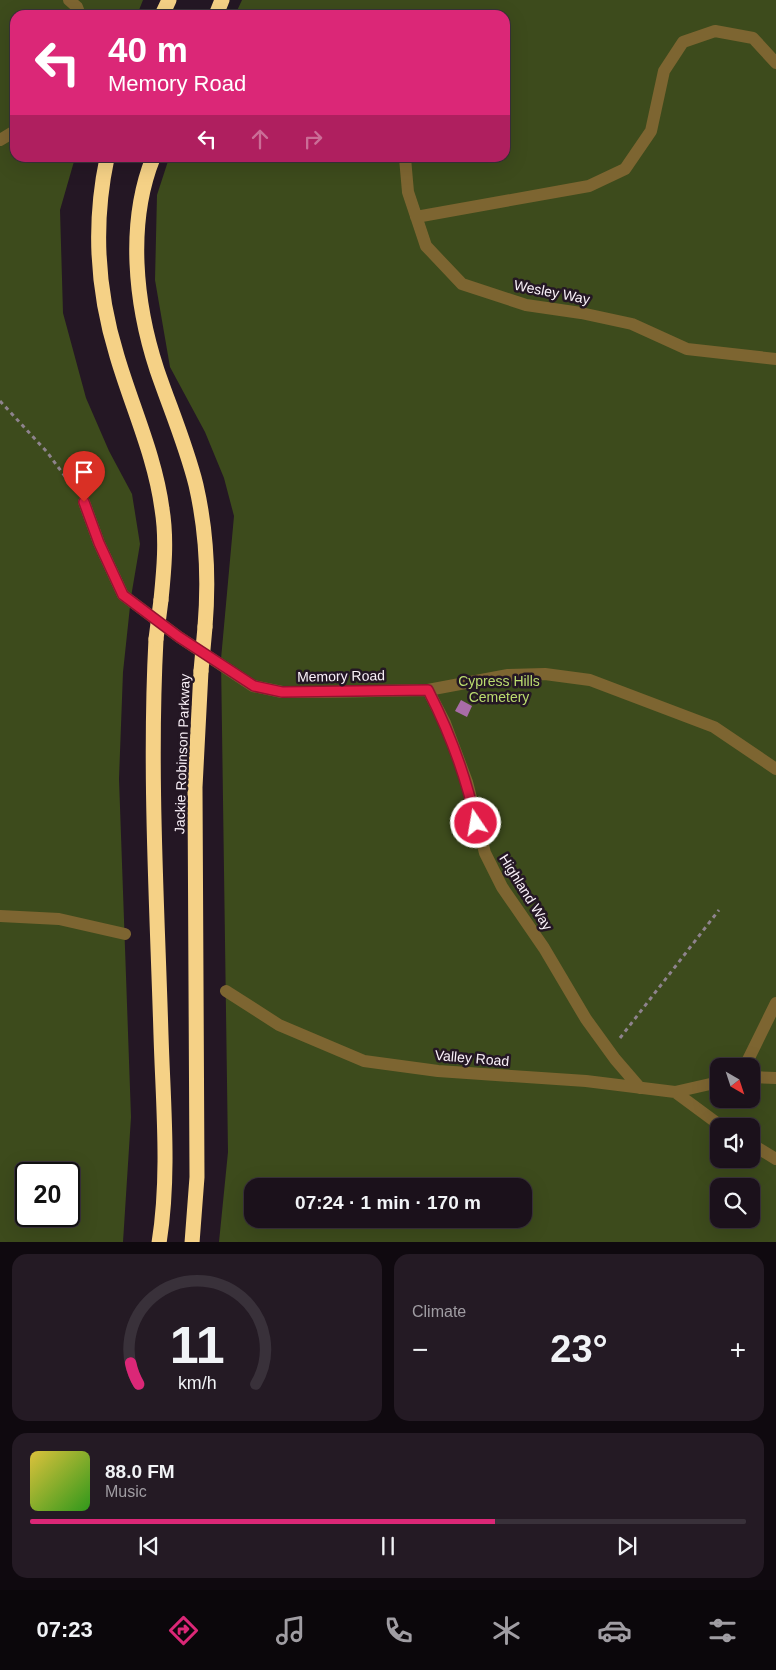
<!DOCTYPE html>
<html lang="en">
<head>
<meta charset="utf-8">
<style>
  :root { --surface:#1b111b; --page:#241a24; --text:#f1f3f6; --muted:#a09da3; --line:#39313a; --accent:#db2777 }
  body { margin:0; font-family:Helvetica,sans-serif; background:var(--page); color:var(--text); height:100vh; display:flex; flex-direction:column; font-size:19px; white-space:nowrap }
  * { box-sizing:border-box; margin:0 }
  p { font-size:16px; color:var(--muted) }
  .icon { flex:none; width:28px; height:28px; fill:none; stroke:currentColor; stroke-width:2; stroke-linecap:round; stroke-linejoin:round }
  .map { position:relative; height:1242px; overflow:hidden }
  .details { display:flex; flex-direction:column; gap:12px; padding:12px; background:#0f090f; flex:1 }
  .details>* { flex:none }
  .guide { position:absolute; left:10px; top:10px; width:500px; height:152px; border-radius:15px; box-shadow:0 5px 20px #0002,0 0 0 1px var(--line); background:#db2777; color:#fff; overflow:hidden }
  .needle { width:32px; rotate:141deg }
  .fabs { position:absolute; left:710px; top:1058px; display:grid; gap:10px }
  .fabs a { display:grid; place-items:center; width:50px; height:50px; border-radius:10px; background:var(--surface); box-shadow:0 5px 20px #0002,0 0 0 1px var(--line); font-size:25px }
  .speed { position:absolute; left:15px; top:1162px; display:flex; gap:10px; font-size:25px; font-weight:700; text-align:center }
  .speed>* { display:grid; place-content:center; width:65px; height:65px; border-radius:50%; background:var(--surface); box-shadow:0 5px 20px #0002,0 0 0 1px var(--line); line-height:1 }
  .speed .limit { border:2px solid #111; border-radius:8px; background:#fff; color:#111 }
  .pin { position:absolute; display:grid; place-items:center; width:42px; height:42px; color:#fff; margin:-51px -21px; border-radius:50% 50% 50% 0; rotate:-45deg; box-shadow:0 0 5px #0007 }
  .pin .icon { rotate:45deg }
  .me { position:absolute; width:55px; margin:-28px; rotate:348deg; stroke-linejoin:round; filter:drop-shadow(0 0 4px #0008) }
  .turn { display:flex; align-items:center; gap:18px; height:105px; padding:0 15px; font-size:22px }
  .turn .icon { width:65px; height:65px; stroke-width:2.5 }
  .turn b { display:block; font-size:35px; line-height:42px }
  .lanes { display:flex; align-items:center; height:48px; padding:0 15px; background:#0003; justify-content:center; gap:25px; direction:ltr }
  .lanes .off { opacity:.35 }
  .big { font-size:38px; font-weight:600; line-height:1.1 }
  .details .card { flex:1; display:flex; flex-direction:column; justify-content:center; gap:8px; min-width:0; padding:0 18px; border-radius:15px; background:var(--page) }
  .details .dial { align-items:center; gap:0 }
  .dial svg { height:130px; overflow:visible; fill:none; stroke:var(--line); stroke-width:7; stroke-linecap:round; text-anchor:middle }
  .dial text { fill:var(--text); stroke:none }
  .song { display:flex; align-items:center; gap:15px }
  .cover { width:60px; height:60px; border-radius:8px; background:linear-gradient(135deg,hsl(50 70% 55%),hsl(110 70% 35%)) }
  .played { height:5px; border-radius:2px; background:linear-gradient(90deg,var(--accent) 65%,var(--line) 65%) }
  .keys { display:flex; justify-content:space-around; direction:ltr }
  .heat { display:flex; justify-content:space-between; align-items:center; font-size:28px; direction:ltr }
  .details .tiles { flex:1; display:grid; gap:12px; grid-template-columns:1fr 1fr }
  .card:last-child { grid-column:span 2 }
  .trip { position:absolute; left:244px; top:1178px; width:288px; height:50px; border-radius:15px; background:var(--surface); box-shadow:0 5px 20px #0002,0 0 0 1px var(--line); font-weight:600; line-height:50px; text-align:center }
  .tabs { display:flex; height:80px; justify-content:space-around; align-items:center; background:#0b070b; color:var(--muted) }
  .tabs .icon { width:35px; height:35px }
  .tabs .selected { color:var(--accent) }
  .tabs b { font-size:22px; color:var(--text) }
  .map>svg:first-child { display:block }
  .green { fill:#3d4b1c; fill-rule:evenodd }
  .building { fill:#a96ca7 }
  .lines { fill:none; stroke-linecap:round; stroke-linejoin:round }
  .path { stroke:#8e838d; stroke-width:3; stroke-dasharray:4 4; stroke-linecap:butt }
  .service { stroke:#7d6531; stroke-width:12 }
  .motorway { stroke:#f5d186; stroke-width:15 }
  .motorway-bridge { stroke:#f5d186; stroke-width:15 }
  .route-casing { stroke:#92132f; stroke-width:12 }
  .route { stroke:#e11d48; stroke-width:9 }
  .labels { text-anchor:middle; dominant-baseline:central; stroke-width:5; stroke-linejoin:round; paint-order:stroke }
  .street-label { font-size:14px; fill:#faf1f9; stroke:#241724 }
  .park-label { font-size:14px; fill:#bbdc6f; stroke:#241724 }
</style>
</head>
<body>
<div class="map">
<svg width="776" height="1243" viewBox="0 0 776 1243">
  <rect width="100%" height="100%" fill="#241724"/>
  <path class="green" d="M0 0H143L137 15H15V158H75L60 210 63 313 86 398 109 451 132 494 140 544 131 597 123 672 119 779 131 1117 123 1242 0 1243ZM26 1174H69V1216H26Z
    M242 0H776V1242H219L228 1152 221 659 234 516 224 478 205 432 170 367 155 280 157 195 169 158H505V15H235ZM719 1066H751V1099H719ZM719 1126H751V1159H719ZM252 1186H522V1219H252ZM719 1186H751V1219H719Z"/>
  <path class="building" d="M461 700 472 706 467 717 455 711Z"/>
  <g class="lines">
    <path class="path" d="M0 401 47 452 75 490
      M620 1038 719 910"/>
    <path class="service" d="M69 0 77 7 80 15
      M0 140 15 131
      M405 158 408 192 426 246 462 284 526 305 581 313 632 324 687 349 776 359
      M416 217 589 186 625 169 651 131 664 71 683 42 715 31 753 38 776 63
      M84 502 99 543 123 595 179 637 253 686 282 692H326L428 690 508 675 545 674 590 680 714 727 776 769
      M428 690 445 723 467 782 485 853 502 887 544 948 586 1019 615 1059 640 1088
      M0 916 59 919 125 934
      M226 991 279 1025 364 1061 438 1071 586 1081 675 1092 721 1126
      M745 1066 776 1003
      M751 1077 776 1078
      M675 1092 719 1082
      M751 1144 776 1159"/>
    <path class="motorway" d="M162 15 169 0
      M216 15 222 0
      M107 158C93 224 97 291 117 356 132 407 155 456 162 509 167 539 164 570 161 600
      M153 158C127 223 135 303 157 370 170 408 186 445 196 485 207 533 209 578 205 627
      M156 639C149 771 157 903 161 1035 163 1103 170 1175 159 1243
      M192 1243 197 1177 195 787 201 671"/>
    <path class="motorway-bridge" d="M156 639 161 600
      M201 671 205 627"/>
  </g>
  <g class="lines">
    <defs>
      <path id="route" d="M84 502 99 543 123 595 179 637 254 686 282 692 428 690C450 733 466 776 476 823"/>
    </defs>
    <use href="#route" class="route-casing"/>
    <use href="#route" class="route"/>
  </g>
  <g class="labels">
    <g class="street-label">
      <text transform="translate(552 292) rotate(11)">Wesley Way</text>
      <text transform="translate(341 676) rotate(-1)">Memory Road</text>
      <text transform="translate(182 754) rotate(-88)">Jackie Robinson Parkway</text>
      <text transform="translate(526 892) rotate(58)">Highland Way</text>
      <text transform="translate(472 1058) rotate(5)">Valley Road</text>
    </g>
    <g class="park-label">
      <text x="499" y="681">Cypress Hills<tspan x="499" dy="16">Cemetery</tspan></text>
    </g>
  </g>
</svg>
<div class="fabs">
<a><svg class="needle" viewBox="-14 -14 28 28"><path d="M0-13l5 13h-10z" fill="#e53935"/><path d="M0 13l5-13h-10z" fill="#a09da3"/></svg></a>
<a><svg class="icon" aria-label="sound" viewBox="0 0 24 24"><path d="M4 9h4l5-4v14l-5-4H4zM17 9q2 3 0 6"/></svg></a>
<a><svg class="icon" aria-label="search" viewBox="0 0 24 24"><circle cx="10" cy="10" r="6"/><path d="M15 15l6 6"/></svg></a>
</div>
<div class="speed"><div class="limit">20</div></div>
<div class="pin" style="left:84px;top:502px;background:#d93025"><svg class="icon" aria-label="arrive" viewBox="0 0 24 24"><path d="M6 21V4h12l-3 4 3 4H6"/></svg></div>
<svg class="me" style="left:476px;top:823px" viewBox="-20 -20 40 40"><circle r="17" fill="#e11d48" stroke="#fff" stroke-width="3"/><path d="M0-11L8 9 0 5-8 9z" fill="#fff"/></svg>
<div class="trip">07:24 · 1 min · 170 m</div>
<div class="guide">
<div class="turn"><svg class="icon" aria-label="left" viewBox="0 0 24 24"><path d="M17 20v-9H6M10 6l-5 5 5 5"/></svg><div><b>40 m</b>Memory Road</div></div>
<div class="lanes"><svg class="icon" aria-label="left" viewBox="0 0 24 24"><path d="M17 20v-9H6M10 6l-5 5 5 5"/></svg><svg class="icon off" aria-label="ahead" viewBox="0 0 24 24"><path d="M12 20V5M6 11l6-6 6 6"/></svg><svg class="icon off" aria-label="right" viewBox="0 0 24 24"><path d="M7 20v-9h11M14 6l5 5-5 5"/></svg></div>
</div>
</div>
<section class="details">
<div class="tiles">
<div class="card dial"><svg viewBox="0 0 100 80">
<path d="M14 69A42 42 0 1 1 86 69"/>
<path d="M14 69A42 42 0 0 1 9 56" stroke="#db2777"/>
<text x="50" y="56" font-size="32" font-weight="700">11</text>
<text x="50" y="72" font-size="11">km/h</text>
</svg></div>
<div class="card"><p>Climate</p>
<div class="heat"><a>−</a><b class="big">23°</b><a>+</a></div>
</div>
<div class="card">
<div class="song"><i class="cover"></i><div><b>88.0 FM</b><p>Music</p></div></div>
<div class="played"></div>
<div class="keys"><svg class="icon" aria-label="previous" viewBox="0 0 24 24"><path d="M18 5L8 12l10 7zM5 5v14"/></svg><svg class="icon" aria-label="pause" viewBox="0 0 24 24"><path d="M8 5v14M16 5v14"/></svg><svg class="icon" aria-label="next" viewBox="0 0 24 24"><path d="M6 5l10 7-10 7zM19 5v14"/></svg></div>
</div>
</div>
</section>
<nav class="tabs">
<b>07:23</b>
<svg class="icon selected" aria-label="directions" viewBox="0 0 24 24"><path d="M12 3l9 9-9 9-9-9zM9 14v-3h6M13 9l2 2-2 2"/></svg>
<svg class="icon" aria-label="music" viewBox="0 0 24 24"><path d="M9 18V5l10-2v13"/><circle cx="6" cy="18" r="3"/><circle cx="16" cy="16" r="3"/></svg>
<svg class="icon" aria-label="phone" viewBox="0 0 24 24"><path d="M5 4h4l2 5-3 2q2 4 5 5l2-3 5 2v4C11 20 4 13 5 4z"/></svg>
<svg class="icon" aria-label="climate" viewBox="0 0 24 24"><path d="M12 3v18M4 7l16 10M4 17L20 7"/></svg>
<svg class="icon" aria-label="car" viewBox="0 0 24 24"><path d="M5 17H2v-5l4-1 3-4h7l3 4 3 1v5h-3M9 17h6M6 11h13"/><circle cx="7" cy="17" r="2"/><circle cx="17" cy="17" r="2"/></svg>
<svg class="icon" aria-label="filters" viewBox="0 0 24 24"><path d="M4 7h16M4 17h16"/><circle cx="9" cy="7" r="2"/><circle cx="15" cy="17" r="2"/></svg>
</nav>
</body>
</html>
